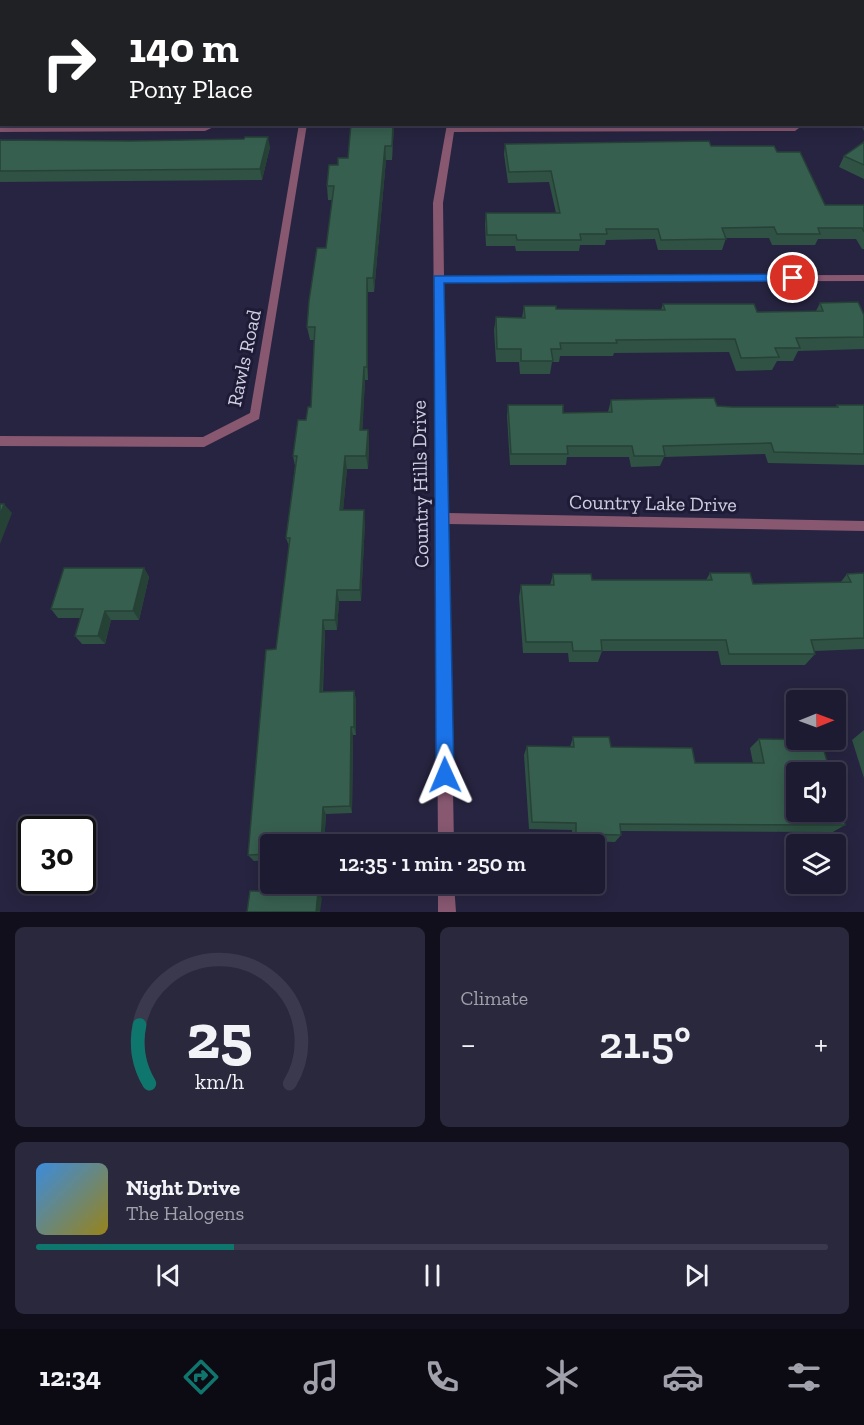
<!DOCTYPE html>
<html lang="en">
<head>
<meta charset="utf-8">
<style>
  :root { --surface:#1d1b31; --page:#2a283d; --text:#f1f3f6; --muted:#a0a1ab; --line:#3b394d; --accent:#0f766e }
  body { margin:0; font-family:"Zilla Slab",serif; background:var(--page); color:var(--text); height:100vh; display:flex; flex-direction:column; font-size:22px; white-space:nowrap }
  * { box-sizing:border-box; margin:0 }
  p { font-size:20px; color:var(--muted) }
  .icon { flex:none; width:33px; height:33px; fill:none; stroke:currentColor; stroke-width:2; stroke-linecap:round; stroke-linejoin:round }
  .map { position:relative; height:912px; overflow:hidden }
  .details { display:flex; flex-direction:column; gap:15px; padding:15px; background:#100f1b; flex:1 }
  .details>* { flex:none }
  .top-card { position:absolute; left:0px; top:0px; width:864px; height:126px; box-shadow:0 3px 15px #0003,0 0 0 2px var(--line); background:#202124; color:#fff; overflow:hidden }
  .needle { width:39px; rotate:89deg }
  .controls { position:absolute; left:786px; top:690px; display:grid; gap:12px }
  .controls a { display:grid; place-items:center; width:60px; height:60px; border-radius:6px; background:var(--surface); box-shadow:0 3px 15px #0003,0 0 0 2px var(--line); font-size:30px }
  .speed { position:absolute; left:18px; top:816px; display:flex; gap:12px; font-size:30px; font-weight:700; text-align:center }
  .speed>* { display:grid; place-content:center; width:78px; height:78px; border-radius:50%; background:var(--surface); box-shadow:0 3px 15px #0003,0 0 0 2px var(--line); line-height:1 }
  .speed .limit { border:3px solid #111; border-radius:9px; background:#fff; color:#111 }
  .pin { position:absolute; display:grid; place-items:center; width:51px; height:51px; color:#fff; margin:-26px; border:3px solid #fff; border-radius:50%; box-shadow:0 2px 6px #0007 }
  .me { position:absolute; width:66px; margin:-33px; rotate:359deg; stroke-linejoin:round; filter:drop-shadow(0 0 4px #0008) }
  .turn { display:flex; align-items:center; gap:21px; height:126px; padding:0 30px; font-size:27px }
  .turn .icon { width:78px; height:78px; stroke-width:2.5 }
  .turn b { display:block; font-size:42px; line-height:51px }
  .big { font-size:45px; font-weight:600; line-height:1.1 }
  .details .tile { flex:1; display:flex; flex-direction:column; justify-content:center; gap:9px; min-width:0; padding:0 21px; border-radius:9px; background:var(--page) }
  .details .dial { align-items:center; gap:0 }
  .dial svg { height:156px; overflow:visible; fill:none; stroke:var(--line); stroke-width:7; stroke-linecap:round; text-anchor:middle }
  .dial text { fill:var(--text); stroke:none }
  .song { display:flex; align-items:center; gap:18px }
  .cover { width:72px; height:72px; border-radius:9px; background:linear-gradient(135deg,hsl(210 70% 55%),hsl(50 70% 35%)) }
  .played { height:6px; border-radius:3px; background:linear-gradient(90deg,var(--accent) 25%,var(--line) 25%) }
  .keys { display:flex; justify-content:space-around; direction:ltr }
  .heat { display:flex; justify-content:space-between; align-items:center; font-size:33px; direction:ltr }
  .details .tiles { flex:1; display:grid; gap:15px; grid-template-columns:1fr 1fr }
  .tile:last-child { grid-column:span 2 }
  .trip { position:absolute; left:260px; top:834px; width:345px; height:60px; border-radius:6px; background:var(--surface); box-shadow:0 3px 15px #0003,0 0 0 2px var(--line); font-weight:600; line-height:60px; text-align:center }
  .menu { display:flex; height:96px; justify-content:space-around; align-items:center; background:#0c0b14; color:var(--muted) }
  .menu .icon { width:42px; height:42px }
  .menu .selected { color:var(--accent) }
  .menu b { font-size:27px; color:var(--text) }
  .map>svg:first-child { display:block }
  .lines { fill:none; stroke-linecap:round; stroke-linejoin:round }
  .street { fill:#885871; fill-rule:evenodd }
  .wall { fill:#2f5244 }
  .shaded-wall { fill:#264237 }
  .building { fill:#375f4f; stroke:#264237; stroke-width:1.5 }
  .route { fill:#1a73e8; stroke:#114b97; stroke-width:1.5 }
  .labels { text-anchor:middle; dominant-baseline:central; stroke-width:6; stroke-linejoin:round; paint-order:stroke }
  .street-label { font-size:20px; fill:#d0cfe2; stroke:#1e1b37 }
</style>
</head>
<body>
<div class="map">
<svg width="864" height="912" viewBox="0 0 864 912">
  <rect width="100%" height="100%" fill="#272441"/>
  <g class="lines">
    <path class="street" d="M65 0H71L64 2Z
      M321 0H327V2H321Z
      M430 0H436V2H430Z
      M0 97H2L0 104Z
      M207 124H220L205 131 0 132V126Z
      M299 124H307L259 419 204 447 0 446V436L203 437 250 413Z
      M447 124H455V126L795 125 799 128 795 131 454 132 443 203 444 276 864 275V281L444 282 448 513 864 521V531L448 524 454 844H438L433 203Z
      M438 884H454L456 912H438Z"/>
  </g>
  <path class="wall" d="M862 78 864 79V131L860 124H862Z
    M351 124H394L392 160H386L374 292H368V380H365L362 430H368L369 443 368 469H347L343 510 365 522 361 601H339L337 630H325L323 692 354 691 356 700V735H353L352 813 326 814 324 844H270V860L254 861 248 855 276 649 289 546 286 538 295 466 293 456 311 407 314 340H310L307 327 326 248 332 200H328L327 186 338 165 348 158Z
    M0 140 131 141 270 147 262 180 0 182Z
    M864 142V179L839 167 844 156Z
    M505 144 711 146 777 152 825 205H864V249H862L856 239H818L815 245H772L769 238H726L722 250H658L655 239 606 240 605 245H580L579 251H516L515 246H486L485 224 486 213H556L549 182 508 183 504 154Z
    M820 303 864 337V349L798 351 793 361H777L772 370 736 371 729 352 614 353 613 356H560L559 362H552L550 374H520L519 362H496L494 330 496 317 522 318 524 306 556 309 661 310 663 304 757 312 816 311Z
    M611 400 732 407H836L837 405H864V465L768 463 765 454 664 457 660 466 631 467 629 457H567L566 465H510L507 416 508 405 563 413 608 412Z
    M144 568 149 577 139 620H111L105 644H82L75 636 81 618H58L51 609Z
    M710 573 753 584 840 583 847 574 864 573V649L815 651V654L805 665H721L718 651H602L598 662H569L568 653H523L519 597 521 585H550L553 574 592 580H706Z
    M864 730V778L852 740Z
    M573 737 611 747 695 763H753L750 748 759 739 845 825 833 832 620 831 621 835 615 842 572 841V830L529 829 524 755 527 746 570 747Z"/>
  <path class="shaded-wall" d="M2 32V45L0 41V34Z
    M393 124H394L392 160V146Z
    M268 137 270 147 262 180 260 169Z
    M385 146 386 160 374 292 373 278Z
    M367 278 368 292V380L367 367Z
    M364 367 365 380 362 443 360 430Z
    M368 430 369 443 368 469 366 456Z
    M345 456 347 469 342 522 340 510Z
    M4 504 12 513 0 544V515Z
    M364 510 365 522 361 601 360 590Z
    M144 568 149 577 139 620 133 611Z
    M337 590 339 601 337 630 335 620Z
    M105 611 111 620 105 644 98 636Z
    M323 620 325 630 322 702 320 692Z
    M354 691 356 700V735L354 727Z
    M351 727 353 735 352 813 350 806Z
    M323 807 326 814 324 844H321Z
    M318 892 322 898 320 912H316Z"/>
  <path class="building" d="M0 0H30L29 2H2V32L0 34Z
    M93 0H140V2H92Z
    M352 0H390V2H354V1Z
    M476 0H599V2H476Z
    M651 0H690L691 2H651Z
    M862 78 864 79V112L862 109Z
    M351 124H393L392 146H385L373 278H367V367H364L360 430H368L366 456H345L340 510H364L360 590H337L335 620H323L320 692 354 691V727H351L350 806 323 807 321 844H270V854L248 855 266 650 276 649 290 538H286L297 456H293L298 420H306L308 407H311L315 327H307L309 301 317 248H326L334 186H327L329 165H338V158H348Z
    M245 137H268L260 169 0 171V140L131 141 244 139Z
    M709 141 711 146H774L777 152H800L825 205H864V232L862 228H818L820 234H777L774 227 722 228 726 239 661 240 658 229H606L607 234H580L581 240H517L516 235H487L486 213H560L551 171 509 172 505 144Z
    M864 142V165L844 156Z
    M858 302 864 315V337L796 338 800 348H775L779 357 741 358 735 339 616 340 617 343H560L561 349H551L553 361H521V349H497L496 317 525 318 524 306H556V309L665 310 663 304H754L757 312 823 311 820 303Z
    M714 398 717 406 732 407H838L837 405H864V454L774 452 771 443 663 446 665 456H634L632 446H567L568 454H511L508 405H563V413L612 412 611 400Z
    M0 504H4L0 515Z
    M64 568H144L133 611H105L98 636H75L83 609H51Z
    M710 573H750L753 584 851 582 847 574 864 573V638L811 640 815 654H729L726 640H601L602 651H573L572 642H526L521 585H554L553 574H591L592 580H712Z
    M573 737H609L611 747 692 748 695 763H764L759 739 821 740 830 772H796V812H836V791L845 825 620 824 621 835 576 834V823L532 822 527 746 574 747Z
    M250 891 318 892 316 912H247Z"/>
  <path class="route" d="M793 274 799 278 797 281 444 283 454 775 451 781 445 783 438 781 436 775 434 276Z"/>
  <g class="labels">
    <g class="street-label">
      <text transform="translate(244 358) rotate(-78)">Rawls Road</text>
      <text transform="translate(420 484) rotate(-91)">Country Hills Drive</text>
      <text transform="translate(653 503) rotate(1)">Country Lake Drive</text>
    </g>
  </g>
</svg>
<div class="controls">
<a><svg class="needle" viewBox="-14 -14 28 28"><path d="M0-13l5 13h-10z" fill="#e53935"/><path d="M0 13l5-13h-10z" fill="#a0a1ab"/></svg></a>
<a><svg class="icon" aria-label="sound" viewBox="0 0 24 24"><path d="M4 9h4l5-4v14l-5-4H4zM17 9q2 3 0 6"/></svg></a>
<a><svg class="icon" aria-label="layers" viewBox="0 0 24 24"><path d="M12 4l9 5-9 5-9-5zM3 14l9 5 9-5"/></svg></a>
</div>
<div class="speed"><div class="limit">30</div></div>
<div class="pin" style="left:793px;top:278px;background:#d93025"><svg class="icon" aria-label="arrive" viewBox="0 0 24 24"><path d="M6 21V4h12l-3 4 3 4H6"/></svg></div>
<svg class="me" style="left:445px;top:775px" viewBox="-20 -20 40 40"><path d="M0-17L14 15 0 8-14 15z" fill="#1a73e8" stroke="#fff" stroke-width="4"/></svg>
<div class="trip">12:35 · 1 min · 250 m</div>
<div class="top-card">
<div class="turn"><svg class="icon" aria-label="right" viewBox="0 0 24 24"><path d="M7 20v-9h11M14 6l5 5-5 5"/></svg><div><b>140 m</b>Pony Place</div></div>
</div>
</div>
<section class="details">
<div class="tiles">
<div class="tile dial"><svg viewBox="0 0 100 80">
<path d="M14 69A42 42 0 1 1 86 69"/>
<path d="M14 69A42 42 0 0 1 9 39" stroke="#0f766e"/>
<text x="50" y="56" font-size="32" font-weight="700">25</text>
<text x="50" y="72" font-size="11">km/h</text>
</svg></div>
<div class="tile"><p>Climate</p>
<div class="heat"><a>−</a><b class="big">21.5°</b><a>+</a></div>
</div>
<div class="tile">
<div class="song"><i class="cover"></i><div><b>Night Drive</b><p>The Halogens</p></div></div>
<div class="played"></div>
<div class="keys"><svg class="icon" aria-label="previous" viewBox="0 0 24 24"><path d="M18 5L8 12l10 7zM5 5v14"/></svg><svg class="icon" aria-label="pause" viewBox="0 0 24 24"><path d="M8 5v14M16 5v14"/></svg><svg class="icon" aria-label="next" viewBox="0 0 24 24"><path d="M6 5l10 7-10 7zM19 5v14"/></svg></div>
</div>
</div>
</section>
<nav class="menu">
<b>12:34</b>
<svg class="icon selected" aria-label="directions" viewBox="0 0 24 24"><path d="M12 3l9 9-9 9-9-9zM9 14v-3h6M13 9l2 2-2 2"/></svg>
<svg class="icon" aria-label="music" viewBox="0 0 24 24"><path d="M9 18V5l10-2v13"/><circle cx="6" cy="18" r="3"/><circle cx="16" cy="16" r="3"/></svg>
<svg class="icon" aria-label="phone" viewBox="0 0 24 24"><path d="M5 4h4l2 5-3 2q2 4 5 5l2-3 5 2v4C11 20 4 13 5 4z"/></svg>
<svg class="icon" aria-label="climate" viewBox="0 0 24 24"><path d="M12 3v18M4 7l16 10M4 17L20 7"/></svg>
<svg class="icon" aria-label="car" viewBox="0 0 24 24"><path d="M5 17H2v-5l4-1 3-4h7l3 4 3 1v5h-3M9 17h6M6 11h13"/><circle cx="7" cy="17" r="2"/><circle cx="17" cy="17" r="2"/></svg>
<svg class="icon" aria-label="filters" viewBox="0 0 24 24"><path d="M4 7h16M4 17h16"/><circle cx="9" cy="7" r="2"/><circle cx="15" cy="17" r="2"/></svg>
</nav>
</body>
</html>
